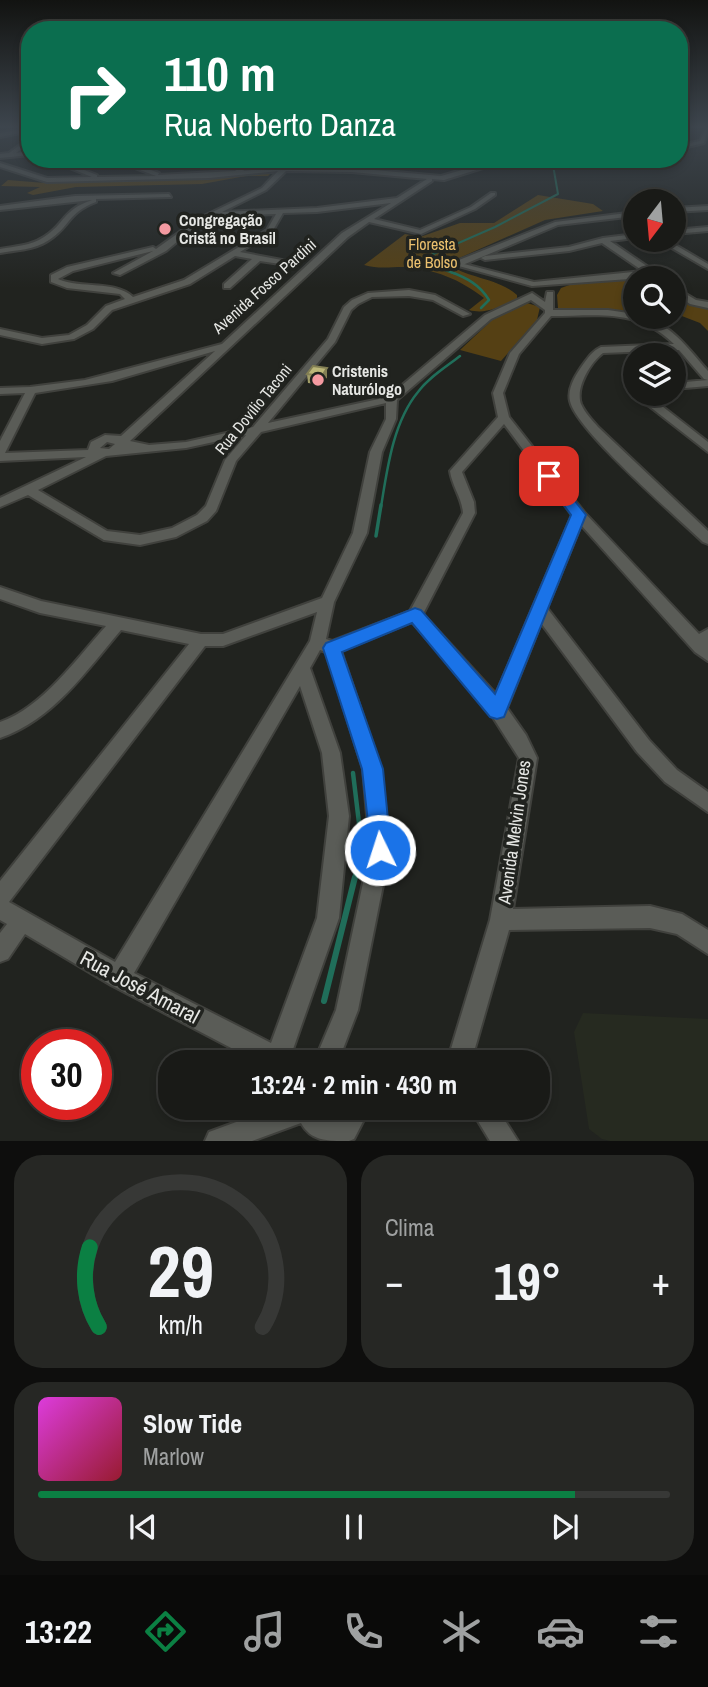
<!DOCTYPE html>
<html lang="pt">
<head>
<meta charset="utf-8">
<style>
  :root { --surface:#191a17; --page:#262724; --text:#f1f3f6; --muted:#9fa1a1; --line:#373836; --accent:#0b8043 }
  body { margin:0; font-family:"Archivo Narrow",sans-serif; background:var(--page); color:var(--text); height:100vh; display:flex; flex-direction:column; font-size:26px; white-space:nowrap }
  * { box-sizing:border-box; margin:0 }
  p { font-size:23px; color:var(--muted) }
  .icon { flex:none; width:38px; height:38px; fill:none; stroke:currentColor; stroke-width:2; stroke-linecap:round; stroke-linejoin:round }
  .map { position:relative; height:1141px; overflow:hidden }
  .side { display:flex; flex-direction:column; gap:14px; padding:14px; background:#0e0e0d; flex:1 }
  .side>* { flex:none }
  .hud { position:absolute; left:21px; top:21px; width:667px; height:147px; border-radius:28px; box-shadow:0 4px 10px #0003,0 0 0 2px var(--line); background:#0b6e4f; color:#fff; overflow:hidden }
  .needle { width:46px; rotate:196deg }
  .controls { position:absolute; left:623px; top:189px; display:grid; gap:14px }
  .controls a { display:grid; place-items:center; width:63px; height:63px; border-radius:50%; background:var(--surface); box-shadow:0 4px 10px #0003,0 0 0 2px var(--line); font-size:35px }
  .speed { position:absolute; left:21px; top:1029px; display:flex; gap:14px; font-size:35px; font-weight:700; text-align:center }
  .speed>* { display:grid; place-content:center; width:91px; height:91px; border-radius:50%; background:var(--surface); box-shadow:0 4px 10px #0003,0 0 0 2px var(--line); line-height:1 }
  .speed .limit { border:10px solid #d22; background:#fff; color:#111 }
  .pin { position:absolute; display:grid; place-items:center; width:60px; height:60px; color:#fff; margin:-30px; border-radius:14px; box-shadow:0 4px 10px #0006 }
  .me { position:absolute; width:77px; margin:-38px; rotate:356deg; stroke-linejoin:round; filter:drop-shadow(0 0 5px #0008) }
  .turn { display:flex; align-items:center; gap:24px; height:147px; padding:0 28px; font-size:32px }
  .turn .icon { width:91px; height:91px; stroke-width:2.5 }
  .turn b { display:block; font-size:49px; line-height:60px }
  .big { font-size:52px; font-weight:700; line-height:1.1 }
  .side .card { flex:1; display:flex; flex-direction:column; justify-content:center; gap:10px; min-width:0; padding:0 24px; border-radius:28px; background:var(--page) }
  .side .dial { align-items:center; gap:0 }
  .dial svg { height:182px; overflow:visible; fill:none; stroke:var(--line); stroke-width:7; stroke-linecap:round; text-anchor:middle }
  .dial text { fill:var(--text); stroke:none }
  .song { display:flex; align-items:center; gap:21px }
  .cover { width:84px; height:84px; border-radius:10px; background:linear-gradient(135deg,hsl(300 70% 55%),hsl(350 70% 35%)) }
  .played { height:7px; border-radius:4px; background:linear-gradient(90deg,var(--accent) 85%,var(--line) 85%) }
  .keys { display:flex; justify-content:space-around; direction:ltr }
  .heat { display:flex; justify-content:space-between; align-items:center; font-size:38px; direction:ltr }
  .side .tiles { flex:1; display:grid; gap:14px; grid-template-columns:1fr 1fr }
  .card:last-child { grid-column:span 2 }
  .trip { position:absolute; left:158px; top:1050px; width:392px; height:70px; border-radius:28px; background:var(--surface); box-shadow:0 4px 10px #0003,0 0 0 2px var(--line); font-weight:700; line-height:70px; text-align:center }
  .dock { display:flex; height:112px; justify-content:space-around; align-items:center; background:#0a0a09; color:var(--muted) }
  .dock .icon { width:49px; height:49px }
  .dock .current { color:var(--accent) }
  .dock b { font-size:32px; color:var(--text) }
  .map>svg:first-child { display:block }
  .built { fill:#262a20 }
  .green { fill:#554014 }
  .lines { fill:none; stroke-linecap:round; stroke-linejoin:round }
  .stream-far4 { stroke:#206e5a; stroke-width:2 }
  .stream-far3 { stroke:#206e5a; stroke-width:2.5 }
  .stream-far2 { stroke:#206e5a; stroke-width:3.5 }
  .stream-far1 { stroke:#206e5a; stroke-width:4.5 }
  .stream { stroke:#206e5a; stroke-width:6 }
  .minor-casing { stroke:#40413d; stroke-width:4 }
  .minor { fill:#5a5c57; fill-rule:evenodd }
  .wall { fill:#a19d67 }
  .shaded-wall { fill:#837f54 }
  .building { fill:#bbb678; stroke:#837f54; stroke-width:2 }
  .route { fill:#1a73e8; stroke:#114b97; stroke-width:2 }
  .poi-dot { fill:#f49aa1; stroke:#21231f; stroke-width:2.5 }
  .labels { text-anchor:middle; dominant-baseline:central; stroke-width:7; stroke-linejoin:round; paint-order:stroke }
  .far-poi-label { font-size:16px; font-weight:bold; fill:#e6e7e4; stroke:#21231f; text-anchor:start }
  .far-park-label { font-size:16px; fill:#ebc06e; stroke:#21231f }
  .far-street-label { font-size:16px; fill:#e6e7e4; stroke:#21231f }
  .street-label { font-size:18px; fill:#e6e7e4; stroke:#21231f }
  .near-street-label { font-size:21px; fill:#e6e7e4; stroke:#21231f }
</style>
</head>
<body>
<div class="map">
<svg width="708" height="1141" viewBox="0 0 708 1141">
  <rect width="100%" height="100%" fill="#21231f"/>
  <path class="built" d="M583 1013 708 1019V1141H610L602 1139 589 1129 574 1032Z"/>
  <path class="green" d="M273 171 268 176H246L202 184 76 187 33 195 27 193 40 187 1 186 8 180 45 183 203 179Z
    M538 195 593 204 603 211 545 220 448 263C463 278 497 277 517 295V299C502 306 486 315 469 310L484 298C459 279 435 269 403 267 389 267 378 269 364 265L405 234 420 237 460 223H494Z
    M635 278V304L627 313 558 308 557 295 561 288 572 284Z
    M674 292 688 302 708 307V331L700 323 674 313Z
    M527 303 540 307 537 320 501 361 460 350 492 320Z"/>
  <g class="lines">
    <path class="stream-far4" d="M456 274 427 264 422 259 495 227 558 194 553 165 576 159"/>
    <path class="stream-far3" d="M451 272C467 278 480 285 489 300L481 308
      M381 507C387 470 393 422 418 392 429 377 446 367 460 356"/>
    <path class="stream-far2" d="M376 536 381 505"/>
    <path class="stream-far1" d="M353 773 359 823 355 879"/>
    <path class="stream" d="M324 1001 355 877"/>
    <defs>
      <path id="minor" d="M29 128 30 131 0 137V133Z
        M706 128H708L704 143 679 149V145L700 141Z
        M30 138V143L16 153 30 151V155L0 158V154L9 153Z
        M47 159H56L97 175V177L156 176 111 159H120L159 173 158 175 235 171 243 166 178 164 180 161 246 163 254 159H261L243 171 283 167 297 159H304L291 167 352 168 441 176 483 164 445 159 490 162 512 159 444 180 432 179V181L374 219 420 230 471 207 491 193H495V195L475 209 421 234 369 222 348 237 130 441 149 445 186 442 253 427 328 339 344 307 352 300 368 293 409 290 435 295 470 314 463 316 433 300 409 296 372 297 358 304 351 310 335 342 268 423 388 397 485 315 532 293 545 302 547 292H553V310H608L635 314V317C667 317 689 350 708 371V386L674 389V383L708 380 704 379 679 350 603 353C591 362 575 387 581 404 585 413 592 420 598 427L708 531V544L703 542C677 517 576 430 570 401 567 388 576 375 582 366 588 358 592 351 601 347L674 344C637 308 599 316 551 316L519 354 503 393 509 417 584 512 699 634 708 629V661L695 652 581 525 547 608 649 740 677 770 708 792V812L665 782 637 752 541 623 507 708 526 735 537 758 513 909 650 906 682 914 708 930V954L677 934 650 928 509 930 471 1062H447L490 920 519 758 487 708 412 622 341 651 381 769 390 850 358 1010 338 1062H314L336 1010 370 850 363 769 326 652 320 650 310 668 340 753 349 816 339 918 291 1055 294 1062H258L111 985 25 934 8 959 0 962V933L7 924 0 920V881L189 644 121 630C86 671 53 720 0 738V722C42 708 77 658 106 626L40 613 0 599V587L41 601 201 634H223L322 598 353 533 370 452 386 419V403L261 432 236 461 216 511 207 521 176 537 140 545 104 540 28 495 0 507V498L86 457 0 461V441L25 393 0 394V388L30 387 85 380 222 344 342 233 391 203 317 212 283 213 272 232 240 252 287 261V265L260 261 230 288H224V284L252 259 235 256 190 284 112 310 93 329 74 339 42 344 0 335V329L42 338 69 335 87 325 106 306 125 299 120 294 67 288 51 282V275L67 267 153 247 156 249 198 219 262 188 278 171 209 178 47 182 0 167V163L47 178 92 177ZM286 171 352 172 427 179 397 198 317 208 222 212 266 190ZM218 214 221 216 276 214 267 230 184 280 133 297C115 280 81 289 58 279L73 271 153 251 113 273 120 275 166 251 202 221ZM531 300 545 310V313L510 353 493 393 498 417 450 471C452 486 462 498 463 513L410 611 332 641 326 639 334 602 367 533 382 452 396 419 397 400 491 319ZM215 351 121 436 105 435 91 442 88 450 5 453 35 393 112 381ZM504 424 572 515 496 694 423 614 475 513 474 502 462 472ZM246 435 225 460 206 506 197 515 172 528 140 535 107 531 38 490 106 456 186 448ZM107 442 115 444 109 449 100 448ZM317 612 310 641 115 962 9 902 205 646H223ZM300 686 322 753 329 816 317 918 271 1043 134 973Z
        M169 194 171 197 96 199V202C67 213 70 227 49 240 35 250 16 250 0 253V249C15 246 31 246 44 237 65 224 62 210 92 200L0 210V206L75 196Z
        M708 206V210L674 212V208Z
        M635 212V216L558 225 465 264H464L534 282 643 271 602 243 569 251 485 260 481 258 485 256 569 247 603 238 635 234V238L610 241 657 273V277L532 286 455 265 459 260 555 222Z
        M708 227V231L674 234V230Z
        M658 240H667L708 264V269Z
        M674 287 696 300 708 302V308L690 304 674 293Z
        M648 394H658V403L708 442V452L649 406Z
        M274 1108H320L324 1117 331 1121 337 1119 344 1108H370L354 1139 349 1141C326 1141 311 1141 301 1123L252 1141H205L209 1132Z
        M470 1108H497L518 1141H490Z"/>
    </defs>
    <use href="#minor" class="minor-casing"/>
    <use href="#minor" class="minor"/>
  </g>
  <path class="wall" d="M327 368V377L322 385 308 383 307 374Z"/>
  <path class="shaded-wall" d="M327 368V377L322 385V376Z"/>
  <path class="building" d="M313 366 327 368 322 376 307 374Z"/>
  <linearGradient id="sky" x2="0" y2="1"><stop stop-color="#121311"/><stop offset="0.44" stop-color="#3d454d"/><stop offset="1" stop-color="#3d454d" stop-opacity="0"/></linearGradient>
  <rect width="708" height="288" fill="url(#sky)"/>
  <path class="route" d="M549 471 553 473 586 515 504 717 497 719 490 717 412 623 342 652 383 769 391 850 388 858 380 861 372 858 362 769 323 648 326 643 415 608 421 610 495 694 571 515 542 476Z"/>
  <g class="poi-dot">
    <circle cx="165" cy="229" r="7"/>
    <circle cx="318" cy="380" r="7"/>
  </g>
  <g class="labels">
    <g class="far-poi-label">
      <text x="179" y="220">Congregação<tspan x="179" dy="18">Cristã no Brasil</tspan></text>
      <text x="332" y="371">Cristenis<tspan x="332" dy="18">Naturólogo</tspan></text>
    </g>
    <g class="far-park-label">
      <text x="432" y="244">Floresta<tspan x="432" dy="18">de Bolso</tspan></text>
    </g>
    <g class="far-street-label">
      <text transform="translate(264 286) rotate(-42)">Avenida Fosco Pardini</text>
      <text transform="translate(253 409) rotate(-51)">Rua Dovílio Taconi</text>
    </g>
    <g class="street-label">
      <text transform="translate(514 832) rotate(-82)">Avenida Melvin Jones</text>
    </g>
    <g class="near-street-label">
      <text transform="translate(140 987) rotate(28)">Rua José Amaral</text>
    </g>
  </g>
</svg>
<div class="controls">
<a><svg class="needle" viewBox="-14 -14 28 28"><path d="M0-13l5 13h-10z" fill="#e53935"/><path d="M0 13l5-13h-10z" fill="#9fa1a1"/></svg></a>
<a><svg class="icon" aria-label="search" viewBox="0 0 24 24"><circle cx="10" cy="10" r="6"/><path d="M15 15l6 6"/></svg></a>
<a><svg class="icon" aria-label="layers" viewBox="0 0 24 24"><path d="M12 4l9 5-9 5-9-5zM3 14l9 5 9-5"/></svg></a>
</div>
<div class="speed"><div class="limit">30</div></div>
<div class="pin" style="left:549px;top:476px;background:#d93025"><svg class="icon" aria-label="arrive" viewBox="0 0 24 24"><path d="M6 21V4h12l-3 4 3 4H6"/></svg></div>
<svg class="me" style="left:380px;top:850px" viewBox="-20 -20 40 40"><circle r="17" fill="#1a73e8" stroke="#fff" stroke-width="3"/><path d="M0-11L8 9 0 5-8 9z" fill="#fff"/></svg>
<div class="trip">13:24 · 2 min · 430 m</div>
<div class="hud">
<div class="turn"><svg class="icon" aria-label="right" viewBox="0 0 24 24"><path d="M7 20v-9h11M14 6l5 5-5 5"/></svg><div><b>110 m</b>Rua Noberto Danza</div></div>
</div>
</div>
<section class="side">
<div class="tiles">
<div class="card dial"><svg viewBox="0 0 100 80">
<path d="M14 69A42 42 0 1 1 86 69"/>
<path d="M14 69A42 42 0 0 1 10 34" stroke="#0b8043"/>
<text x="50" y="56" font-size="32" font-weight="700">29</text>
<text x="50" y="72" font-size="11">km/h</text>
</svg></div>
<div class="card"><p>Clima</p>
<div class="heat"><a>−</a><b class="big">19°</b><a>+</a></div>
</div>
<div class="card">
<div class="song"><i class="cover"></i><div><b>Slow Tide</b><p>Marlow</p></div></div>
<div class="played"></div>
<div class="keys"><svg class="icon" aria-label="previous" viewBox="0 0 24 24"><path d="M18 5L8 12l10 7zM5 5v14"/></svg><svg class="icon" aria-label="pause" viewBox="0 0 24 24"><path d="M8 5v14M16 5v14"/></svg><svg class="icon" aria-label="next" viewBox="0 0 24 24"><path d="M6 5l10 7-10 7zM19 5v14"/></svg></div>
</div>
</div>
</section>
<nav class="dock">
<b>13:22</b>
<svg class="icon current" aria-label="directions" viewBox="0 0 24 24"><path d="M12 3l9 9-9 9-9-9zM9 14v-3h6M13 9l2 2-2 2"/></svg>
<svg class="icon" aria-label="music" viewBox="0 0 24 24"><path d="M9 18V5l10-2v13"/><circle cx="6" cy="18" r="3"/><circle cx="16" cy="16" r="3"/></svg>
<svg class="icon" aria-label="phone" viewBox="0 0 24 24"><path d="M5 4h4l2 5-3 2q2 4 5 5l2-3 5 2v4C11 20 4 13 5 4z"/></svg>
<svg class="icon" aria-label="climate" viewBox="0 0 24 24"><path d="M12 3v18M4 7l16 10M4 17L20 7"/></svg>
<svg class="icon" aria-label="car" viewBox="0 0 24 24"><path d="M5 17H2v-5l4-1 3-4h7l3 4 3 1v5h-3M9 17h6M6 11h13"/><circle cx="7" cy="17" r="2"/><circle cx="17" cy="17" r="2"/></svg>
<svg class="icon" aria-label="filters" viewBox="0 0 24 24"><path d="M4 7h16M4 17h16"/><circle cx="9" cy="7" r="2"/><circle cx="15" cy="17" r="2"/></svg>
</nav>
</body>
</html>
